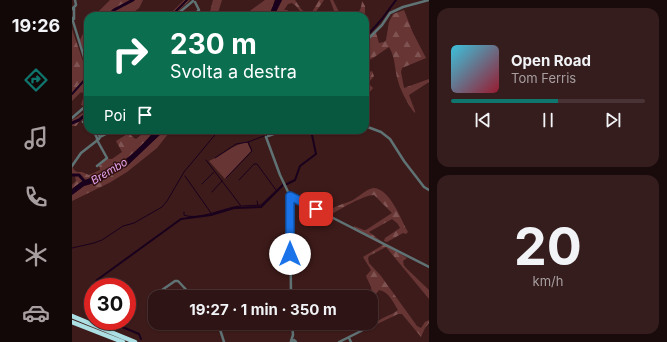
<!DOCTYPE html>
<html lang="it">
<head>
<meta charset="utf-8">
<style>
  :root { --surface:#2e1414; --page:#361d1d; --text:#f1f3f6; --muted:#a79ea0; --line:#493334; --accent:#0f766e }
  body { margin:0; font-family:Inter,sans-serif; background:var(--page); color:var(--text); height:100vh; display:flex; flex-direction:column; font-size:15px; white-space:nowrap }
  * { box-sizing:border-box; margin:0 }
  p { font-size:13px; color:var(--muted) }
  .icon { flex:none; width:22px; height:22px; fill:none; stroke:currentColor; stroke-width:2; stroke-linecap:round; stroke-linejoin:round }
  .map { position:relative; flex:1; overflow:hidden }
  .panel { display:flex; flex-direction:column; gap:8px; padding:8px; background:#190b0b; width:238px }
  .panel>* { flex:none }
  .banner { position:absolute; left:12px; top:12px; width:285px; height:122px; border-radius:12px; box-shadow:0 1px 3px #0004,0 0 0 1px var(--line); background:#0b6e4f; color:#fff; overflow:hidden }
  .speed { position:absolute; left:12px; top:278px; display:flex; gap:8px; font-size:20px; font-weight:700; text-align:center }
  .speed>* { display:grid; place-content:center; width:52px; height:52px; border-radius:50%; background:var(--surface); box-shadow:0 1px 3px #0004,0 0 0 1px var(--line); line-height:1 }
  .speed .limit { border:6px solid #d22; background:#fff; color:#111 }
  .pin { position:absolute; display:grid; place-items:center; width:34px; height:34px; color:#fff; margin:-17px; border-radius:8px; box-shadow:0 2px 6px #0006 }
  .me { position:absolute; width:44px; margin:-22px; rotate:0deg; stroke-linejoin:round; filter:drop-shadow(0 0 3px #0008) }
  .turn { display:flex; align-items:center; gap:14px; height:84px; padding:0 20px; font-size:18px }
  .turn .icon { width:52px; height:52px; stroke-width:2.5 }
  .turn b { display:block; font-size:28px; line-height:34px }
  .then { display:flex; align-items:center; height:38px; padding:0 20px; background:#0003; gap:8px; font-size:15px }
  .panel .widget { flex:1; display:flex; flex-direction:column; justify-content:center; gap:6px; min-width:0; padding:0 14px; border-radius:12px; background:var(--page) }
  .panel .dial { align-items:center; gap:0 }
  .dial b { font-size:52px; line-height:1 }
  .song { display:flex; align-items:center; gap:12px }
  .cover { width:48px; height:48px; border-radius:6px; background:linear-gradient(135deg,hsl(190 70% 55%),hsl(350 70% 35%)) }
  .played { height:4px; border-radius:2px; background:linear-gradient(90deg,var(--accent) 55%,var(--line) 55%) }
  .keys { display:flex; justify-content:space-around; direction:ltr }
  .trip { position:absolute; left:76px; top:290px; width:230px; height:40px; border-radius:12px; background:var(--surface); box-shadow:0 1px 3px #0004,0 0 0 1px var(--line); font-weight:700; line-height:40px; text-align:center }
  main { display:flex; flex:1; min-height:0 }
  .menu { display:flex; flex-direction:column; width:72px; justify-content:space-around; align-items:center; background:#120808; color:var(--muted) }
  .menu .icon { width:28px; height:28px }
  .menu .current { color:var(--accent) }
  .menu b { font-size:18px; color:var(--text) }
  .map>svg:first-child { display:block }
  .forest { fill:url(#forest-firs) }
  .pitch { fill:#673634 }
  .water { fill:#19001d }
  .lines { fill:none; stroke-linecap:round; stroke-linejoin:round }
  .stream { stroke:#19001d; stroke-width:1 }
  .canal { stroke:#19001d; stroke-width:2 }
  .river { stroke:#19001d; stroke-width:3 }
  .minor { stroke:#5f7375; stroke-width:2.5 }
  .highway { stroke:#abdfe3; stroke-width:4.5 }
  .route-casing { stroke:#114b97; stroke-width:10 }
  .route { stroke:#1a73e8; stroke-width:7 }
  .labels { text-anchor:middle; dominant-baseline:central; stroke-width:3; stroke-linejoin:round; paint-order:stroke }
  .water-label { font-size:11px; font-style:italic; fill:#e7a3ef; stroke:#321111 }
</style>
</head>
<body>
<main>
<nav class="menu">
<b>19:26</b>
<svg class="icon current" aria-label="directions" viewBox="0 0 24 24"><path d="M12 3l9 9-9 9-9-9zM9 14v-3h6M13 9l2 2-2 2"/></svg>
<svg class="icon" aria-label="music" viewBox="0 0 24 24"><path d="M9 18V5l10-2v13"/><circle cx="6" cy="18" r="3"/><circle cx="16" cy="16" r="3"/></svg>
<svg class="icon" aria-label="phone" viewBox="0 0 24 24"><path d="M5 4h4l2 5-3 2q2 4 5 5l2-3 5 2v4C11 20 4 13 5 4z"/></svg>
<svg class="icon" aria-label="climate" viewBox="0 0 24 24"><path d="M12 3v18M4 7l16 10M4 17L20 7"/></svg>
<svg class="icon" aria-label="car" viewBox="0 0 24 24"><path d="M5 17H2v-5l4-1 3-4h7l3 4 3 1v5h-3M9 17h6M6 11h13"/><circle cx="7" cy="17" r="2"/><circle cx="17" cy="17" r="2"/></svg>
</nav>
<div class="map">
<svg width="357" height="342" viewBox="0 0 357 342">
  <defs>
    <pattern id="forest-firs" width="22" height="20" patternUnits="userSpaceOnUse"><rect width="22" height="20" fill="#673634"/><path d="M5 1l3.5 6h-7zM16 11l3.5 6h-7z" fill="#7e5351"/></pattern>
  </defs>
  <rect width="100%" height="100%" fill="#3d1b1a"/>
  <path class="forest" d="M38 0H71L67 8 57 16H22Z
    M112 0H118L101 16H96Z
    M141 0H150L145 16H137Z
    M193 0H203L197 16H171Z
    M210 0H223L229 9 236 15 239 14 247 0H252L241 16H232L224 6 220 3 216 4 212 10H215L224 16H202Z
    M258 0H261L269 16H264Z
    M290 1 293 6V14L288 16H280C288 12 289 10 290 1Z
    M332 10 341 33 354 58 330 68 329 72 332 88 357 79V82L337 95 343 111V113C337 107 328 89 326 81 322 68 324 59 317 47L301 58 293 62V44L304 32 307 43 312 42 314 40 317 22 321 14Z
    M16 23V66L8 40Z
    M0 29 16 76V102L12 106 9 105 12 95 10 92 8 93 0 101Z
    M300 71 302 76 298 81 297 84 301 88 293 98V74Z
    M14 111H16V119L8 121 4 126H0V120Z
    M75 130H83C69 148 48 166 27 175 23 177 17 178 13 180 8 182 4 186 0 189V185L4 181 3 176 0 175V165L2 170 5 172H10L17 175 28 170 27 166 35 159H40L50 152 44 141 57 133 62 138 64 139Z
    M93 130H101L96 134 85 148 55 172 37 183 0 201V195L12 186 29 181 55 166Z
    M301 188C318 188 329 220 336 232L334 234 331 233 315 242 312 241 313 238 328 228 326 224 320 219 297 232 313 244 335 258 331 261 332 266 357 290V299L314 247 297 256 296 258 297 263 309 276 345 326 349 328 353 322 357 320V323L353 328 349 337 330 314H326L301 326C306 318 319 316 326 310 321 302 317 292 307 290L304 294 305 308 301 302 299 287 294 276 299 270 291 257 311 245 282 230V226L292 230H294L320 213 302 195C292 195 268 209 260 214L258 213V210C265 205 272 204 279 201 287 197 293 190 301 188Z"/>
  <path class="pitch" d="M175 142 179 151 153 179 137 161C151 155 160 145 175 142Z"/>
  <path class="water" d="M203 0H210L202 16H197Z
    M83 130H93L55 166 29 181 12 186 0 195V189C4 186 8 182 13 180 17 178 23 177 27 175 49 166 69 148 83 130Z"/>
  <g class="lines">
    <path class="stream" d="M193 130 195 136
      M143 158 164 144 176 142
      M113 176 139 213
      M154 178 180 151 176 142 192 136
      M167 180 182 164H185L204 190
      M130 184 142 172
      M140 192 150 181
      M185 201 186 205
      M170 206 189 205 211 184
      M112 212V215C127 221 153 207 169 206L134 160
      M0 248 22 243 30 240 51 226 62 223 90 207 95 201 112 172 147 130"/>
    <path class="canal" d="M99 16 115 0
      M293 38 310 19 324 0
      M0 94 16 76
      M215 184 223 180 228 166 244 154 239 130
      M22 287 25 280 109 219 139 215 162 208 189 207 210 186
      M21 299V313
      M36 321 67 334 69 339"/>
    <path class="river" d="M36 16 42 10 61 0
      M16 37 13 42 16 45
      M0 123 7 120 16 113
      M0 175H7L14 183"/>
    <path class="minor" d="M0 9 4 5 3 0
      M103 16 121 1
      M121 16 127 10 123 2
      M0 18 16 70
      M2 19V8
      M293 42 310 25 318 13 331 7 357 0
      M0 118 16 104
      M11 122 16 121
      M293 126 309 132 318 139 332 161 352 187 357 190
      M21 130 25 138V140L35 158 25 166
      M67 130 70 133 72 130
      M196 136 213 130
      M28 137 36 133
      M194 137 208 175 218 196 219 297
      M0 166 9 153 27 139 28 137 24 130
      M218 196 357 267
      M90 290 103 281H106L121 297
      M146 323 152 342
      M277 338 279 342
      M219 341 221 335 220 323
      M219 342 222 340 224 342
      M267 342 299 326"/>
    <path class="highway" d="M0 316 63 342
      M0 322 51 342"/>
  </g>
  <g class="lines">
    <defs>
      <path id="route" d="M218 254V196L244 209"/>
    </defs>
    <use href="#route" class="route-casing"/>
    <use href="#route" class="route"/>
  </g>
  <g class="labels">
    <g class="water-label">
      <text transform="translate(37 171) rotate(-31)">Brembo</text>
    </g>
  </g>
</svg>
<div class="speed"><div class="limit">30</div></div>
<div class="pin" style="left:244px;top:209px;background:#d93025"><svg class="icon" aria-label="arrive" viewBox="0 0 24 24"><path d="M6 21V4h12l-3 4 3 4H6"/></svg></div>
<svg class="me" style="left:218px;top:254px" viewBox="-20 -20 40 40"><circle r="19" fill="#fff"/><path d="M0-13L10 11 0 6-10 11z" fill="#1a73e8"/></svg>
<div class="trip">19:27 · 1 min · 350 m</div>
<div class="banner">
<div class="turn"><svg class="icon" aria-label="right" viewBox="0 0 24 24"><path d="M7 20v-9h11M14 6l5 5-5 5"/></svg><div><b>230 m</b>Svolta a destra</div></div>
<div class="then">Poi<svg class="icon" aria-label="arrive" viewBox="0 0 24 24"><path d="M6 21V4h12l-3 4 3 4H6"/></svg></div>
</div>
</div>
<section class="panel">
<div class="widget">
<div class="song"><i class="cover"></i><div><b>Open Road</b><p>Tom Ferris</p></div></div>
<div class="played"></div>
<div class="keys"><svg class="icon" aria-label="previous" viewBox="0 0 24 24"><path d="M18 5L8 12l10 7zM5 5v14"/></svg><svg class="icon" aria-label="pause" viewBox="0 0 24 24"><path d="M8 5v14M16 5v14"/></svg><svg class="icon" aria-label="next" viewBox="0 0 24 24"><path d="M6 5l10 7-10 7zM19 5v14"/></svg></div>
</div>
<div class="widget dial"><b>20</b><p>km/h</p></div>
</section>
</main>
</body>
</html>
